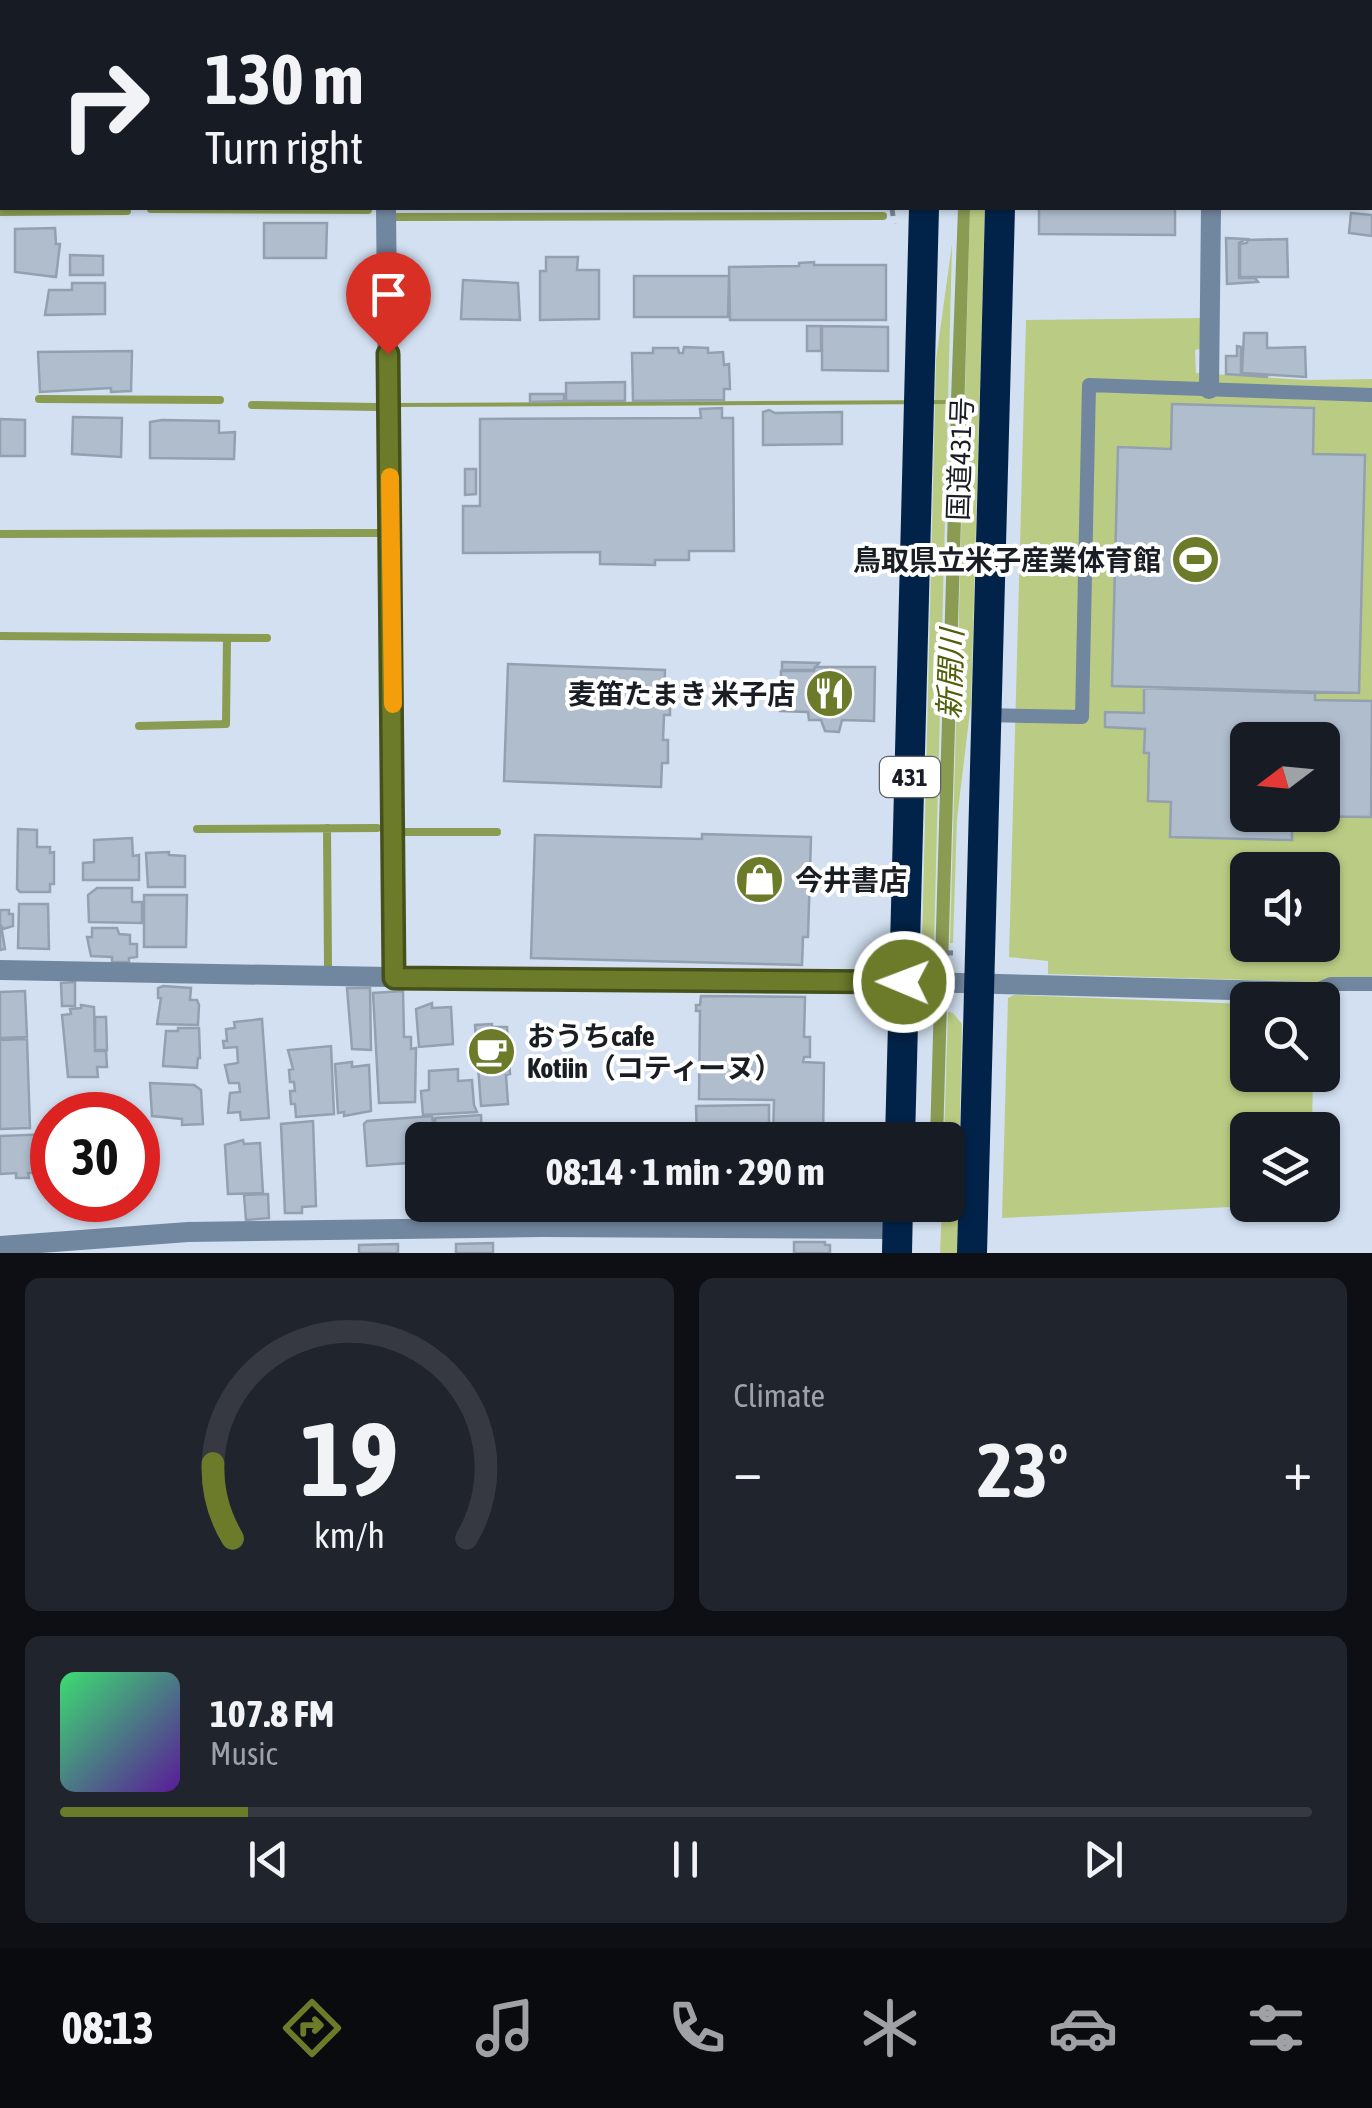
<!DOCTYPE html>
<html lang="en">
<head>
<meta charset="utf-8">
<style>
  :root { --surface:#171b24; --page:#20242c; --text:#f1f3f6; --muted:#9ea1a6; --line:#363941; --accent:#6b7b2a }
  body { margin:0; font-family:"Asap Condensed","Noto Sans JP",sans-serif; background:var(--page); color:var(--text); height:100vh; display:flex; flex-direction:column; font-size:38px; white-space:nowrap }
  * { box-sizing:border-box; margin:0 }
  p { font-size:32px; color:var(--muted) }
  .icon { flex:none; width:55px; height:55px; fill:none; stroke:currentColor; stroke-width:2; stroke-linecap:round; stroke-linejoin:round }
  .map { position:relative; height:1253px; overflow:hidden }
  .panel { display:flex; flex-direction:column; gap:25px; padding:25px; background:#0d0f14; flex:1 }
  .panel>* { flex:none }
  .banner { position:absolute; left:0px; top:0px; width:1372px; height:210px; box-shadow:0 2px 8px #0004; background:#171b24; color:var(--text); overflow:hidden }
  .needle { width:65px; rotate:254deg }
  .fabs { position:absolute; left:1230px; top:722px; display:grid; gap:20px }
  .fabs a { display:grid; place-items:center; width:110px; height:110px; border-radius:15px; background:var(--surface); box-shadow:0 2px 8px #0004; font-size:50px }
  .speed { position:absolute; left:30px; top:1092px; display:flex; gap:20px; font-size:50px; font-weight:700; text-align:center }
  .speed>* { display:grid; place-content:center; width:130px; height:130px; border-radius:50%; background:var(--surface); box-shadow:0 2px 8px #0004; line-height:1 }
  .speed .limit { border:15px solid #d22; background:#fff; color:#111 }
  .pin { position:absolute; display:grid; place-items:center; width:85px; height:85px; color:#fff; margin:-102px -42px; border-radius:50% 50% 50% 0; rotate:-45deg; box-shadow:0 0 10px #0007 }
  .pin .icon { rotate:45deg }
  .me { position:absolute; width:110px; margin:-55px; rotate:271deg; stroke-linejoin:round; filter:drop-shadow(0 0 8px #0008) }
  .turn { display:flex; align-items:center; gap:35px; height:210px; padding:0 40px; font-size:45px }
  .turn .icon { width:130px; height:130px; stroke-width:2.5 }
  .turn b { display:block; font-size:70px; line-height:85px }
  .big { font-size:75px; font-weight:700; line-height:1.1 }
  .panel .card { flex:1; display:flex; flex-direction:column; justify-content:center; gap:15px; min-width:0; padding:0 35px; border-radius:15px; background:var(--page) }
  .panel .dial { align-items:center; gap:0 }
  .dial svg { height:260px; overflow:visible; fill:none; stroke:var(--line); stroke-width:7; stroke-linecap:round; text-anchor:middle }
  .dial text { fill:var(--text); stroke:none }
  .song { display:flex; align-items:center; gap:30px }
  .cover { width:120px; height:120px; border-radius:15px; background:linear-gradient(135deg,hsl(140 70% 55%),hsl(270 70% 35%)) }
  .played { height:10px; border-radius:5px; background:linear-gradient(90deg,var(--accent) 15%,var(--line) 15%) }
  .keys { display:flex; justify-content:space-around; direction:ltr }
  .heat { display:flex; justify-content:space-between; align-items:center; font-size:55px; direction:ltr }
  .panel .tiles { flex:1; display:grid; gap:25px; grid-template-columns:1fr 1fr }
  .card:last-child { grid-column:span 2 }
  .trip { position:absolute; left:405px; top:1122px; width:560px; height:100px; border-radius:15px; background:var(--surface); box-shadow:0 2px 8px #0004; font-weight:700; line-height:100px; text-align:center }
  .tabs { display:flex; height:160px; justify-content:space-around; align-items:center; background:#090b0e; color:var(--muted) }
  .tabs .icon { width:70px; height:70px }
  .tabs .selected { color:var(--accent) }
  .tabs b { font-size:45px; color:var(--text) }
  .map>svg:first-child { display:block }
  .green { fill:#bacc84; fill-rule:evenodd }
  .water { fill:#8a9b52 }
  .lines { fill:none; stroke-linecap:round; stroke-linejoin:round }
  .stream { stroke:#8a9b52; stroke-width:8 }
  .building { fill:#b0bdcd; stroke:#93a0b0; stroke-width:2.5; fill-rule:evenodd }
  .path { stroke:#7d8793; stroke-width:5; stroke-dasharray:8 8; stroke-linecap:butt }
  .lane { stroke:#71869f; stroke-width:14 }
  .street { stroke:#71869f; stroke-width:20 }
  .secondary { stroke:#3e5b7f; stroke-width:20 }
  .highway { stroke:#022349; stroke-width:30 }
  .route-casing { stroke:#46501b; stroke-width:25 }
  .route { stroke:#6b7b2a; stroke-width:18 }
  .slow { stroke:#f59e0b; stroke-width:18 }
  .labels { text-anchor:middle; dominant-baseline:central; stroke-width:8; stroke-linejoin:round; paint-order:stroke }
  .shield { fill:#fff; stroke:#5e6266; stroke-width:2.5 }
  .shield-label { font-size:25px; font-weight:bold; fill:#191e24 }
  .street-label { font-size:28px; fill:#191e24; stroke:#fff }
  .poi-label { font-size:28px; font-weight:bold; fill:#191e24; stroke:#fff; text-anchor:end }
  .water-label { font-size:30px; font-style:italic; fill:#505f0a; stroke:#fff }
</style>
</head>
<body>
<div class="map">
<svg width="1372" height="1253" viewBox="0 0 1372 1253">
  <rect width="100%" height="100%" fill="#d2e0f1"/>
  <path class="green" d="M953 208 934 943H922L936 360 952 244Z
    M970 208H985L971 703 957 819 953 943H950Z
    M1203 318 1204 348 1195 350 1196 373 1307 380 1372 379V980L1318 982 1048 974V961L1009 957 1026 320ZM1248 740H1322V815H1248ZM1248 870H1322V945H1248Z
    M1014 995 1247 1004 1248 1075H1313L1312 1130H1248V1205H1272L1002 1218 1008 998Z
    M948 1012 953 1013 962 1024 957 1253H940L942 1205H948V1140H944Z"/>
  <path class="water" d="M958 208H970L943 1140H930L951 404 396 407V403L951 400Z"/>
  <g class="lines">
    <path class="stream" d="M151 209 368 210
      M0 212 127 211
      M392 217 883 216
      M39 399 220 400
      M252 405 378 407
      M0 534 378 533
      M0 636 267 638
      M139 726 226 724 227 638
      M327 828 328 970
      M197 829 377 828
      M400 832H497"/>
  </g>
  <path class="building" d="M1065 0H1372V33L1370 2Z
    M1039 208H1175V235L1039 234Z
    M1351 213 1372 215V236L1349 233Z
    M264 223H327L326 258H264Z
    M55 228 56 244H60L56 277 15 272V229Z
    M1226 238 1246 239 1239 243V278H1255L1258 282 1227 284Z
    M1287 239 1288 277H1240V244L1247 243V240Z
    M70 255 103 256V275H70Z
    M546 257H578L577 270H599V319L540 320V271H546Z
    M814 262V265H886V320H730L729 267 799 266V263Z
    M634 276H729L728 317H634Z
    M463 280 518 283 520 320 461 319Z
    M72 283H105V314L45 315 49 290H72Z
    M807 326H821V351H807Z
    M822 326 888 327V371L822 370Z
    M1244 333H1267V348L1305 347 1306 377 1242 373Z
    M1237 346 1241 347V374L1268 377 1226 374V356H1237Z
    M684 347 708 348V353L723 352 724 365 729 364 730 389H724V400L633 401 632 353H653V348H678L679 353H683Z
    M132 351 131 391 111 392V388L40 392 38 352Z
    M625 382V401H566V383Z
    M530 394H564V401L530 402Z
    M1172 404 1314 408 1313 454 1365 455 1359 693 1112 686 1118 447 1171 449Z
    M722 408V418H733L734 551H689V560H655V565L600 564V552L463 553V506H480V419L701 418 700 409Z
    M769 410 775 413 842 412V444L763 445V412Z
    M73 417 122 418 121 457 72 454Z
    M0 419 25 420V456H0Z
    M162 420 219 421V433L235 432 234 459 150 458V422Z
    M465 469H476V494L465 495Z
    M782 662 819 663 813 670H782Z
    M508 664 665 670 664 692 670 693V715H664L663 740H668V763H662L661 787 504 781Z
    M815 667H875L874 721 842 720 839 732 825 731 821 720H809L808 712 780 711 781 671H814Z
    M1144 688 1315 693V700L1372 701 1371 817 1292 816V840L1170 837 1171 802 1148 801 1149 753H1144L1145 729 1105 727V712L1144 713ZM1248 740H1322V815H1248Z
    M18 829 37 830V847H50V853L54 852V884H50V892H20L17 889Z
    M702 834 811 837 808 937H803L802 965 531 958 535 835 702 839Z
    M132 838 133 856 139 855V880H83V863L94 862V840Z
    M169 852V855L185 856V887H148L146 853Z
    M97 888H132V902H142V923L89 922 88 895Z
    M144 895H187L186 947H144Z
    M19 904H48L49 949 18 948Z
    M0 910H9V914H13V926L3 929 1 925 5 949 0 950Z
    M92 928H117L119 934 130 935V944H137V957L129 958V962H112V957L91 956 87 937H92Z
    M75 982V1006H62L61 983Z
    M163 986 191 988 190 1000H197L199 1005 198 1025 157 1024 161 998H158V988Z
    M347 988H370L371 1050 352 1049Z
    M25 991 27 1037 0 1038V992Z
    M403 991 404 1037H411V1049L416 1048 415 1102 379 1103 373 993Z
    M701 996 805 997 804 1037H810V1057H804L803 1062 824 1063 823 1140H773L774 1100 699 1099 700 1011H696V1005H700Z
    M432 1003V1008L451 1007 453 1044 419 1047 416 1009Z
    M81 1005 94 1007 95 1051H106L107 1067H97L98 1077H68L62 1015 71 1014 70 1009 81 1008Z
    M95 1017H106L107 1050H95Z
    M262 1019 269 1118 241 1120 240 1112 228 1113 230 1093 240 1092 239 1083H229L225 1065 238 1063 237 1047 224 1048 223 1041H227L226 1029 235 1028 234 1022Z
    M492 1024V1027H507L508 1043H512L513 1061H509L510 1074 506 1075 508 1104 481 1106 475 1025Z
    M178 1028H199L200 1058H198L197 1068 163 1066 166 1031H178Z
    M27 1039 30 1128 0 1129V1040Z
    M331 1046 334 1114 296 1117 295 1104H291L290 1091H295L294 1082H290L289 1070 293 1069 288 1050Z
    M352 1062V1067L369 1065 371 1111 344 1116V1112L338 1113 335 1064Z
    M458 1069V1081L472 1080 474 1105 477 1112 423 1115 421 1091 429 1090V1071Z
    M150 1083 194 1085 201 1090 203 1124 182 1125V1119L152 1116Z
    M769 1105V1140H697L696 1106Z
    M481 1115 482 1140H437L435 1118Z
    M432 1116 436 1140H422V1162L367 1166 364 1124 367 1121Z
    M313 1121 316 1206 302 1207V1213H285L281 1124Z
    M52 1134V1173H28L29 1178H16V1173L0 1174V1136Z
    M243 1140 244 1144 260 1143 263 1193 228 1194 225 1145Z
    M268 1194 269 1218 246 1220 244 1195Z
    M74 1200H119L120 1202 75 1209Z
    M794 1242H825V1245H830V1253H794Z
    M493 1243V1253H456V1244Z
    M398 1244V1253H359V1245Z"/>
  <g class="lines">
    <path class="path" d="M1035 2V0
      M892 208 894 224
      M929 952 953 953"/>
    <path class="lane" d="M333 0V2
      M985 715 1082 717 1089 385 1372 395
      M1312 992 1331 984H1372"/>
    <path class="street" d="M252 0V2
      M410 0 411 2
      M1370 93H1372
      M386 208 394 978
      M1209 389 1211 208
      M0 970 660 982 692 979 883 981 1312 992
      M0 1246 188 1232 541 1227 898 1229"/>
    <path class="secondary" d="M0 53H2"/>
    <path class="highway" d="M927 0V2
      M1003 2V0
      M900 1140 924 208
      M897 1253 898 1205
      M972 1253 1000 208"/>
  </g>
  <g class="lines">
    <defs>
      <path id="route" d="M388 354 394 978 904 982"/>
    </defs>
    <use href="#route" class="route-casing"/>
    <use href="#route" class="route"/>
    <path class="slow" d="M390 477 393 704"/>
  </g>
  <defs>
    <symbol id="stadium-disc" viewBox="-11 -11 22 22"><circle r="9.5" fill="#6b7b2a" stroke="#fff"/><path d="M0-5a6.5 5 0 1 0 0 10a6.5 5 0 1 0 0-10ZM-3.5-1.8h7v3.6h-7Z" fill="#fff"/></symbol>
    <symbol id="restaurant-disc" viewBox="-11 -11 22 22"><circle r="9.5" fill="#6b7b2a" stroke="#fff"/><path d="M-5-6h1v4h1v-4h1v4h1v-4h1v5L-1.5 .5V6h-2V.5L-5-1ZM5-6V6H3V1.5H1.5Q1.5-4 5-6Z" fill="#fff"/></symbol>
    <symbol id="shop-disc" viewBox="-11 -11 22 22"><circle r="9.5" fill="#6b7b2a" stroke="#fff"/><path d="M-5-2.5h2.3a2.7 3.5 0 0 1 5.4 0H5L5.5 6h-11ZM-1.5-2.5h3a1.5 2.3 0 0 0-3 0Z" fill="#fff"/></symbol>
    <symbol id="cafe-disc" viewBox="-11 -11 22 22"><circle r="9.5" fill="#6b7b2a" stroke="#fff"/><path d="M-5.5-4.5H6V0H3Q3 3.5 0 3.5H-2.5Q-5.5 3.5-5.5 0ZM3-3.2v2h1.7v-2ZM-6 4.5H4V6H-6Z" fill="#fff"/></symbol>
  </defs>
  <g fill-rule="evenodd">
    <use href="#stadium-disc" x="1168" y="532" width="55" height="55"/>
    <use href="#restaurant-disc" x="802" y="666" width="55" height="55"/>
    <use href="#shop-disc" x="732" y="852" width="55" height="55"/>
    <use href="#cafe-disc" x="464" y="1024" width="55" height="55"/>
  </g>
  <g class="labels">
    <rect class="shield" x="880" y="757" width="60" height="40" rx="8"/>
    <g class="shield-label">
      <text x="910" y="777">431</text>
    </g>
    <g class="street-label">
      <text transform="translate(960 459) rotate(-88)">国道431号</text>
    </g>
    <g class="poi-label">
      <text x="1161" y="560">鳥取県立米子産業体育館</text>
      <text x="795" y="694">麦笛たまき 米子店</text>
      <text x="795" y="880" text-anchor="start">今井書店</text>
      <text x="527" y="1036" text-anchor="start">おうちcafe<tspan x="527" dy="32">Kotiin（コティーヌ）</tspan></text>
    </g>
    <g class="water-label">
      <text transform="translate(950 674) rotate(-88)">新開川</text>
    </g>
  </g>
</svg>
<div class="fabs">
<a><svg class="needle" viewBox="-14 -14 28 28"><path d="M0-13l5 13h-10z" fill="#e53935"/><path d="M0 13l5-13h-10z" fill="#9ea1a6"/></svg></a>
<a><svg class="icon" aria-label="sound" viewBox="0 0 24 24"><path d="M4 9h4l5-4v14l-5-4H4zM17 9q2 3 0 6"/></svg></a>
<a><svg class="icon" aria-label="search" viewBox="0 0 24 24"><circle cx="10" cy="10" r="6"/><path d="M15 15l6 6"/></svg></a>
<a><svg class="icon" aria-label="layers" viewBox="0 0 24 24"><path d="M12 4l9 5-9 5-9-5zM3 14l9 5 9-5"/></svg></a>
</div>
<div class="speed"><div class="limit">30</div></div>
<div class="pin" style="left:388px;top:354px;background:#d93025"><svg class="icon" aria-label="arrive" viewBox="0 0 24 24"><path d="M6 21V4h12l-3 4 3 4H6"/></svg></div>
<svg class="me" style="left:904px;top:982px" viewBox="-20 -20 40 40"><circle r="17" fill="#6b7b2a" stroke="#fff" stroke-width="3"/><path d="M0-11L8 9 0 5-8 9z" fill="#fff"/></svg>
<div class="trip">08:14 · 1 min · 290 m</div>
<div class="banner">
<div class="turn"><svg class="icon" aria-label="right" viewBox="0 0 24 24"><path d="M7 20v-9h11M14 6l5 5-5 5"/></svg><div><b>130 m</b>Turn right</div></div>
</div>
</div>
<section class="panel">
<div class="tiles">
<div class="card dial"><svg viewBox="0 0 100 80">
<path d="M14 69A42 42 0 1 1 86 69"/>
<path d="M14 69A42 42 0 0 1 8 46" stroke="#6b7b2a"/>
<text x="50" y="56" font-size="32" font-weight="700">19</text>
<text x="50" y="72" font-size="11">km/h</text>
</svg></div>
<div class="card"><p>Climate</p>
<div class="heat"><a>−</a><b class="big">23°</b><a>+</a></div>
</div>
<div class="card">
<div class="song"><i class="cover"></i><div><b>107.8 FM</b><p>Music</p></div></div>
<div class="played"></div>
<div class="keys"><svg class="icon" aria-label="previous" viewBox="0 0 24 24"><path d="M18 5L8 12l10 7zM5 5v14"/></svg><svg class="icon" aria-label="pause" viewBox="0 0 24 24"><path d="M8 5v14M16 5v14"/></svg><svg class="icon" aria-label="next" viewBox="0 0 24 24"><path d="M6 5l10 7-10 7zM19 5v14"/></svg></div>
</div>
</div>
</section>
<nav class="tabs">
<b>08:13</b>
<svg class="icon selected" aria-label="directions" viewBox="0 0 24 24"><path d="M12 3l9 9-9 9-9-9zM9 14v-3h6M13 9l2 2-2 2"/></svg>
<svg class="icon" aria-label="music" viewBox="0 0 24 24"><path d="M9 18V5l10-2v13"/><circle cx="6" cy="18" r="3"/><circle cx="16" cy="16" r="3"/></svg>
<svg class="icon" aria-label="phone" viewBox="0 0 24 24"><path d="M5 4h4l2 5-3 2q2 4 5 5l2-3 5 2v4C11 20 4 13 5 4z"/></svg>
<svg class="icon" aria-label="climate" viewBox="0 0 24 24"><path d="M12 3v18M4 7l16 10M4 17L20 7"/></svg>
<svg class="icon" aria-label="car" viewBox="0 0 24 24"><path d="M5 17H2v-5l4-1 3-4h7l3 4 3 1v5h-3M9 17h6M6 11h13"/><circle cx="7" cy="17" r="2"/><circle cx="17" cy="17" r="2"/></svg>
<svg class="icon" aria-label="filters" viewBox="0 0 24 24"><path d="M4 7h16M4 17h16"/><circle cx="9" cy="7" r="2"/><circle cx="15" cy="17" r="2"/></svg>
</nav>
</body>
</html>
